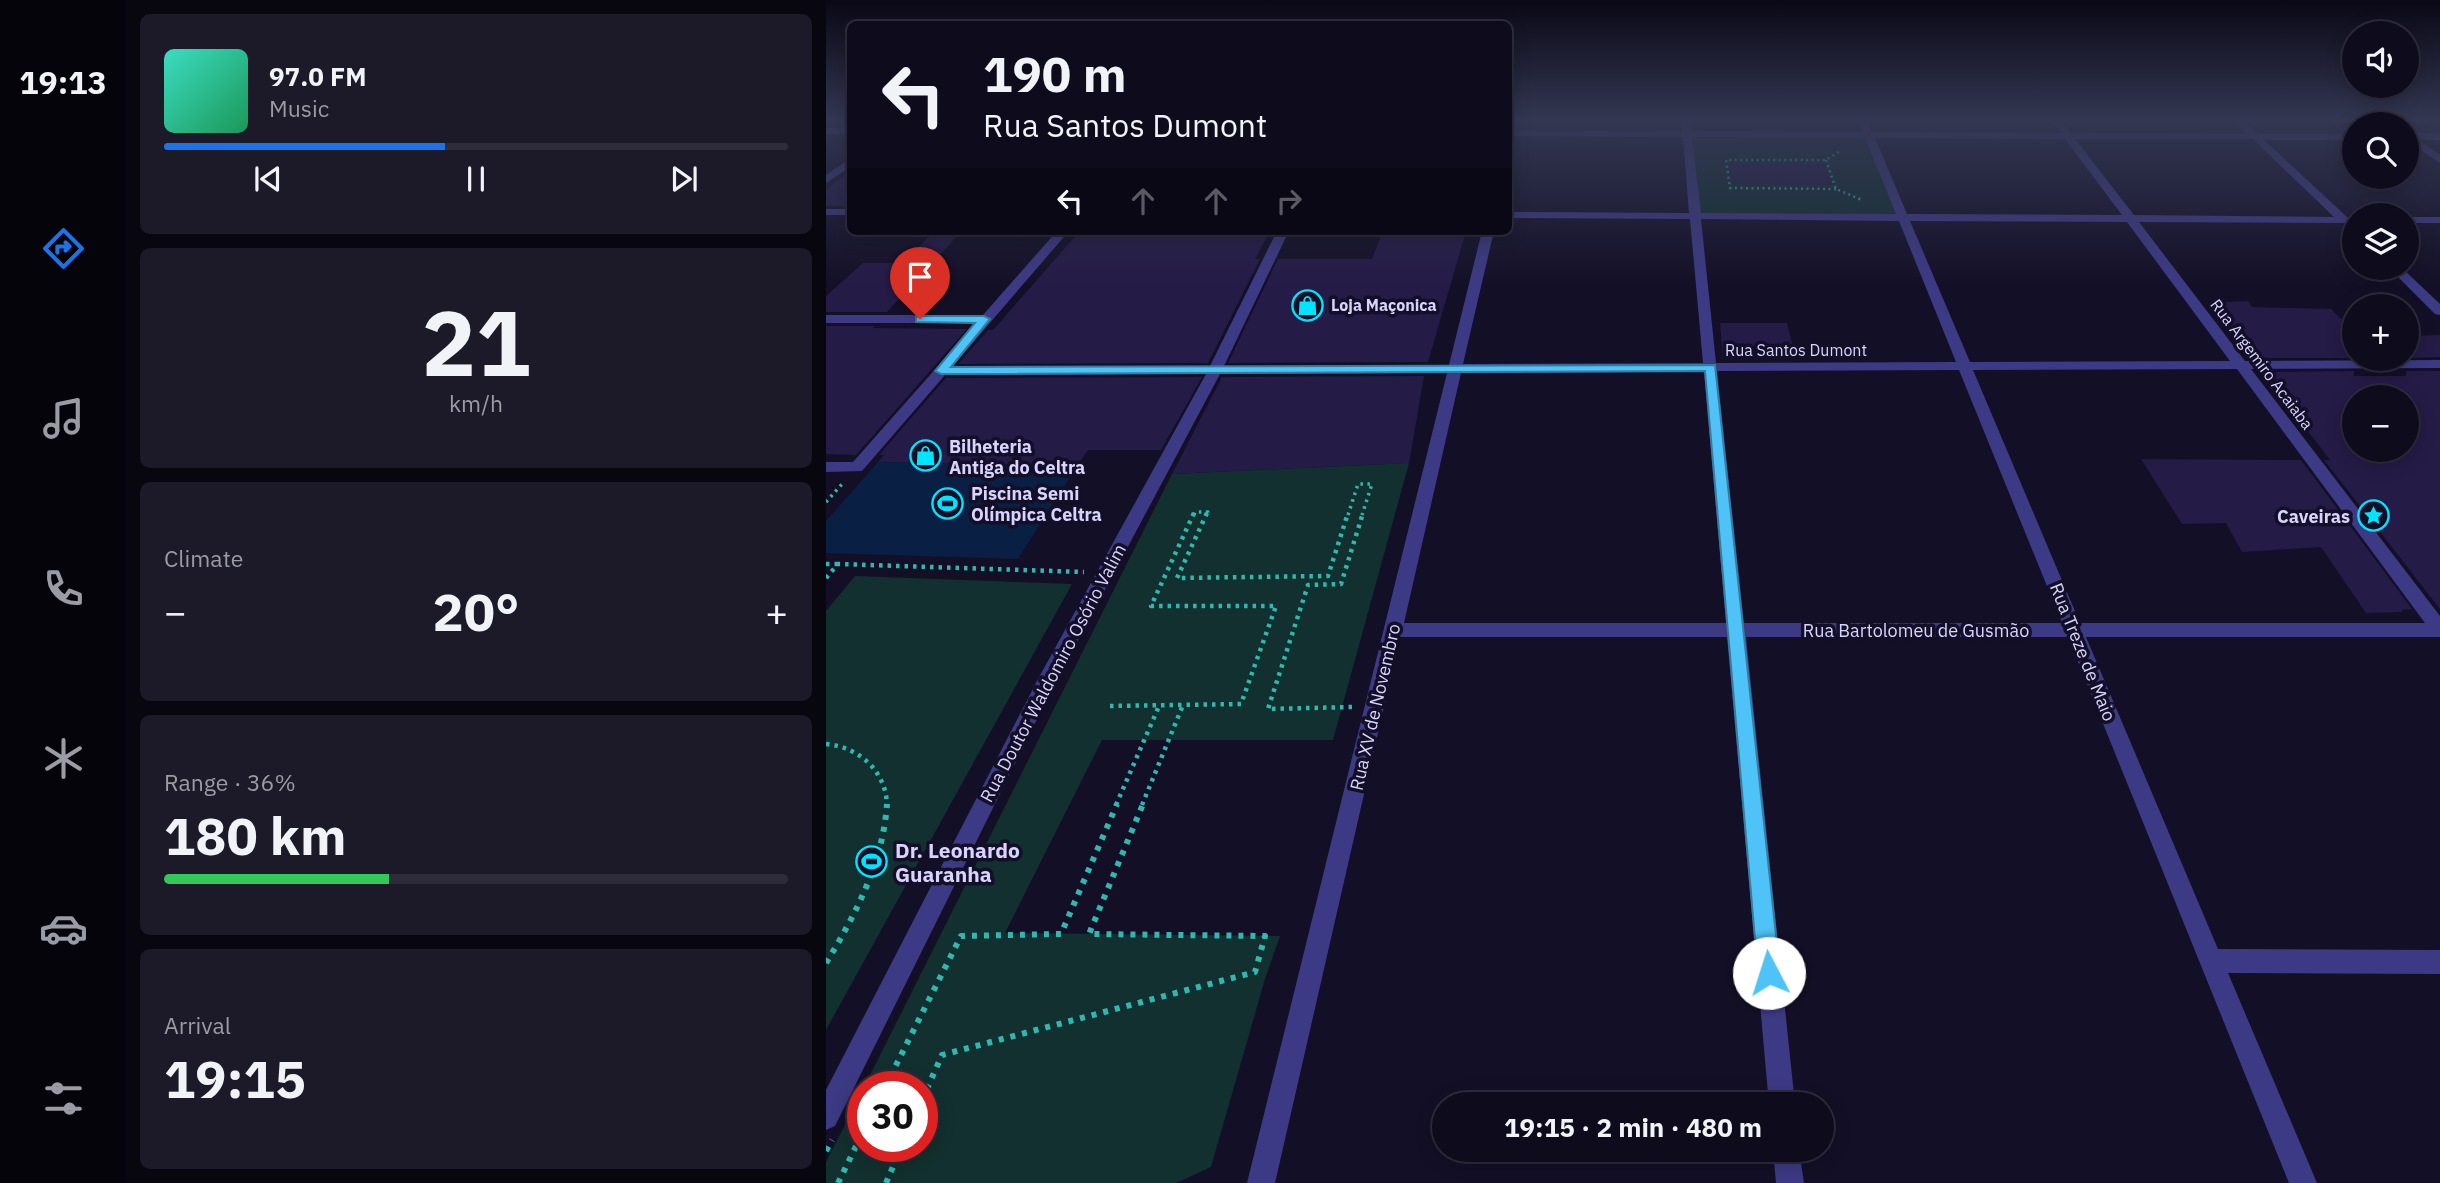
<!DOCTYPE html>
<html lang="en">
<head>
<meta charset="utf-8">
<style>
  :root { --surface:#0e0b1c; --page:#1c1929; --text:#f1f3f6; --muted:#9b9ba3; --line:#2e2b3b; --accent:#1a73e8 }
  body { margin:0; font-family:"IBM Plex Sans",sans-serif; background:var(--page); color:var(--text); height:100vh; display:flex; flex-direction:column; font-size:26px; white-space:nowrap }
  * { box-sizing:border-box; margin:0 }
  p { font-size:23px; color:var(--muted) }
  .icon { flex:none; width:38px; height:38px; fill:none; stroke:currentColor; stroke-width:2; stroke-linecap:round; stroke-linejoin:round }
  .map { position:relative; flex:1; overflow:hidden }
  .details { display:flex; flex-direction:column; gap:14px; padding:14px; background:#08060f; width:700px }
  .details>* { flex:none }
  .banner { position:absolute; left:21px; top:21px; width:665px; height:214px; border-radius:10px; box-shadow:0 4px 18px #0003,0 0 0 2px var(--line); background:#0e0b1c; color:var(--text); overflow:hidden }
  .tools { position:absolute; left:1516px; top:21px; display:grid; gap:14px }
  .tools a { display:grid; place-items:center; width:77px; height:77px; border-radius:50%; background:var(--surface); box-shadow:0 4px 18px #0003,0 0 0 2px var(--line); font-size:35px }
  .speed { position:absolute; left:21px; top:1071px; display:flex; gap:14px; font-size:35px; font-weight:700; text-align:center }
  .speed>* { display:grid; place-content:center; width:91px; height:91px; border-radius:50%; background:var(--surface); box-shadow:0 4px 18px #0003,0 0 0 2px var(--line); line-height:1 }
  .speed .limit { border:10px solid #d22; background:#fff; color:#111 }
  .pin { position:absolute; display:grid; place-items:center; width:60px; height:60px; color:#fff; margin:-72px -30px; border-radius:50% 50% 50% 0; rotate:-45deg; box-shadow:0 0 7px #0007 }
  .pin .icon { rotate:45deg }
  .me { position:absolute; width:77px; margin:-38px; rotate:355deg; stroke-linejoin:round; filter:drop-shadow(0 0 5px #0008) }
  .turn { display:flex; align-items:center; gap:24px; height:147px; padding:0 21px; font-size:32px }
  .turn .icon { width:91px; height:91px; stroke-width:2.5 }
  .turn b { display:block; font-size:49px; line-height:60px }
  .lanes { display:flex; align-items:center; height:66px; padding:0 21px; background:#0003; justify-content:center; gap:35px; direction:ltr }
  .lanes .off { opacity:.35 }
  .big { font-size:52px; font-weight:700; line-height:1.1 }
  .details .tile { flex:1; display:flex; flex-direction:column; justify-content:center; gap:10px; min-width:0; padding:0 24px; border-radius:10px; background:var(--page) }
  .details .dial { align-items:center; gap:0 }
  .dial b { font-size:91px; line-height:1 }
  .song { display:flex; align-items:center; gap:21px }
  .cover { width:84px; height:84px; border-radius:10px; background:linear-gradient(135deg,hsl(170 70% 55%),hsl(150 70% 35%)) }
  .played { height:7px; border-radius:4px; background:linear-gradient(90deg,var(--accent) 45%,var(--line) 45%) }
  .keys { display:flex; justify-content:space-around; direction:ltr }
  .heat { display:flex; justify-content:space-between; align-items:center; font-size:38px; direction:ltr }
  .charge { height:10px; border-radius:5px; background:linear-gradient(90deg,#34c759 36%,var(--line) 0) }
  .trip { position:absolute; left:606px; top:1092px; width:402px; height:70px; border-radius:35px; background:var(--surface); box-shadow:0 4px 18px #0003,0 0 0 2px var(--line); font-weight:700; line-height:70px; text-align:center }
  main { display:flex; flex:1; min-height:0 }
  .menu { display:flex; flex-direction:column; width:126px; justify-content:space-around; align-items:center; background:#06040b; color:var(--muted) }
  .menu .icon { width:49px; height:49px }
  .menu .current { color:var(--accent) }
  .menu b { font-size:32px; color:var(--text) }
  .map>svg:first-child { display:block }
  .green { fill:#12302f }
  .water { fill:#0a1f44 }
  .building { fill:#241b47; fill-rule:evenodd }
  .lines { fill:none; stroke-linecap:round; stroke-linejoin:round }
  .path-far3 { stroke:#2fb8b0; stroke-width:2.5; stroke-dasharray:2 3.5; stroke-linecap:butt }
  .path-far2 { stroke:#2fb8b0; stroke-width:3.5; stroke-dasharray:2.5 4.5; stroke-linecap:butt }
  .path-far1 { stroke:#2fb8b0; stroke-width:4.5; stroke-dasharray:3.5 5; stroke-linecap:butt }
  .path { stroke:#2fb8b0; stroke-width:6; stroke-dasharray:5 7; stroke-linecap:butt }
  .minor { fill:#3d3a85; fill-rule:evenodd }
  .route { fill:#4fc3f7; stroke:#337fa1; stroke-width:2 }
  .labels { text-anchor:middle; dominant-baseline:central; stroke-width:7; stroke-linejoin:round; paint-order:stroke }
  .far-poi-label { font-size:16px; font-weight:bold; fill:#d9d4ff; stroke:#130f26; text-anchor:start }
  .far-street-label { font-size:16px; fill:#d9d4ff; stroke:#130f26 }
  .poi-label { font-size:18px; font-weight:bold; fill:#d9d4ff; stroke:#130f26; text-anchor:start }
  .street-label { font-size:18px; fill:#d9d4ff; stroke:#130f26 }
  .near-poi-label { font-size:21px; font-weight:bold; fill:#d9d4ff; stroke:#130f26; text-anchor:start }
</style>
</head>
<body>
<main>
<nav class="menu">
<b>19:13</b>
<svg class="icon current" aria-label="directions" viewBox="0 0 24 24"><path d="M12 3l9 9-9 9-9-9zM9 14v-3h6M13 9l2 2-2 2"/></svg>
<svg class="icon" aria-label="music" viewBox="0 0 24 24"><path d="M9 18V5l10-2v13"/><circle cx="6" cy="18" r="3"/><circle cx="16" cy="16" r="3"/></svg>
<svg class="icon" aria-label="phone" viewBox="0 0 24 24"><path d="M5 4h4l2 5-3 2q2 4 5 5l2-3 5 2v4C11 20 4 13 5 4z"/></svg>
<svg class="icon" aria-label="climate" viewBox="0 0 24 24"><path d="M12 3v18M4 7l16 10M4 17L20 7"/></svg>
<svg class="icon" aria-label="car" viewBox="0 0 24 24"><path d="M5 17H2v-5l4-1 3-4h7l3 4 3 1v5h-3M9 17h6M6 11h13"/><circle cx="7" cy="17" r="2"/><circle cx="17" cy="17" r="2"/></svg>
<svg class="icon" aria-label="filters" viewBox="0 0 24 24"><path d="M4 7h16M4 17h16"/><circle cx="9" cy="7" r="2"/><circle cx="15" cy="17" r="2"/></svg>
</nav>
<section class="details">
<div class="tile">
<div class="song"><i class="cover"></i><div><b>97.0 FM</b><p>Music</p></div></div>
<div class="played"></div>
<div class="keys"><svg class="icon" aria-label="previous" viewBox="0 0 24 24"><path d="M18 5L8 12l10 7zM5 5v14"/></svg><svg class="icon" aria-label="pause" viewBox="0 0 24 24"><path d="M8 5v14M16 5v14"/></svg><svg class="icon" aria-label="next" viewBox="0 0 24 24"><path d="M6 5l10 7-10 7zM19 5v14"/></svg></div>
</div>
<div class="tile dial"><b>21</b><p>km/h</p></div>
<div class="tile"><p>Climate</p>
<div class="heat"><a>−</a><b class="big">20°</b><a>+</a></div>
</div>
<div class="tile"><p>Range · 36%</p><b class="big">180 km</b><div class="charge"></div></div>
<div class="tile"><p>Arrival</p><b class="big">19:15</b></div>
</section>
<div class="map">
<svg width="1614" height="1183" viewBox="0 0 1614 1183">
  <rect width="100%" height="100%" fill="#130f26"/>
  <path class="green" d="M861 133 1043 134 1077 217 870 216Z
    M583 463 507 740H276L179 933 454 936 439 979 385 1167 350 1183H0V1162L37 1089V1146H96V1087H38L346 474Z
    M29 576 246 584 0 1030V611Z"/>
  <path class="water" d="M52 462 251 466 192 559 0 553V521Z"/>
  <path class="building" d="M903 164H999L1006 185 907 184Z
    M24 171V206H0V190Z
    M109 231H136L61 312H0V296L37 263H76Z
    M254 231H444L429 259H434L382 363 132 364 162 330H167Z
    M557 231H640L602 362 402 363 452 259H546Z
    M1422 301 1426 307 1505 309 1528 332V358H1426L1381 303Z
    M894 323H961L970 359 897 358Z
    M0 326H49L47 328 141 329 30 455 0 454Z
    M1614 335V357L1580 358V336Z
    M1528 371V376H1580V371H1614V609L1498 460H1504L1437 372ZM1528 397H1580V450H1528Z
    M598 376 583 463 346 474 396 377Z
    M376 377 335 450H262L251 466 52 462 58 455H53L120 378Z
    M1315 459 1475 460 1586 609 1575 610 1577 612 1540 613 1495 547 1416 552 1400 523 1356 524Z"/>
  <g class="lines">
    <path class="path-far3" d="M1000 160 1010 189 1036 200
      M1010 189 904 188 900 160H1000L1014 151"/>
    <path class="path-far2" d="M0 502 17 483
      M368 515 369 512H382L381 515
      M522 515 532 484H546L536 515"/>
    <path class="path-far1" d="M381 513 351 578 502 576 522 513
      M0 564H12
      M0 578 12 564 258 572
      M284 706 415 704 450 606H325L368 513
      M526 707 442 709 482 585 515 584 537 513
      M0 744C33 747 60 771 61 805
      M290 805 333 706
      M316 805 357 705"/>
    <path class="path" d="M0 963C30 914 57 862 61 804
      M59 1087 135 936 235 934 291 804
      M96 1100 116 1055 429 972 439 936 263 934 317 804
      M0 1151 6 1140
      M12 1183 37 1132
      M60 1183 76 1146"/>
    <path class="minor" d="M855 121H865L866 131 1037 132 1032 121H1042L1046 132 1235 133 1226 121H1236L1245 133 1421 134 1408 121H1418L1432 134H1528V140H1438L1521 217H1528V223L1313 222 1419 361 1614 360V368L1425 369 1614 616V637H1260L1392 949 1614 950V974L1402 973 1491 1183H1463L1242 637H920L969 1104H943L901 637H574L449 1183H421L621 373 394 374 226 689 9 1126 0 1130V1090L212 679 380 374 119 375 36 471 0 472V462H27L150 323H0V315H157L231 231H243L126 367 384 366 451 231H463L398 366 623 365 656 231H668L637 364 877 363 864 219 682 218V212L863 213 857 137 682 136V130L856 131ZM866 137 1039 138 1070 214 875 213ZM1049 138 1239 139 1296 215 1081 214ZM1249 139H1427L1508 217 1308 215ZM875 219 1073 221 1130 362 890 363ZM1084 221 1301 222 1404 361 1144 362ZM1411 369 1599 623H1254L1147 370ZM1133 370 1236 623H918L891 371ZM878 372 900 623H578L635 373Z
      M1556 121H1567L1571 124H1560Z
      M0 128H24V134H0Z
      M1580 132 1614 134V140H1593L1614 155V163L1580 140Z
      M24 159V167L0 183V175Z
      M0 209H24V215H0Z
      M1580 217H1614V223H1580Z
      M1563 268H1576L1614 304V315L1609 314Z
      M947 1150H973L978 1183H950Z"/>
  </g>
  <linearGradient id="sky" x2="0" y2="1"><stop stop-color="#0a0815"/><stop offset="0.42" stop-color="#333752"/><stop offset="1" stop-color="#333752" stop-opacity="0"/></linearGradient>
  <rect width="1614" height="286" fill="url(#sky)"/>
  <path class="route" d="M94 316H158L164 319 125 367 889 365 954 973 951 980 943 984 935 980 932 973 879 371 115 374 109 371 149 323 90 322V317Z"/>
  <defs>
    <symbol id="shop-ring" viewBox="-11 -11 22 22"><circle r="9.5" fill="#130f26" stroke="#00e5ff" stroke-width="1.5"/><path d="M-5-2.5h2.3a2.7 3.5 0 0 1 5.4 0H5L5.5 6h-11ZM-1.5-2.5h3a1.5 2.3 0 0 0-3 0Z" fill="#00e5ff"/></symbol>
    <symbol id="stadium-ring" viewBox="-11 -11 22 22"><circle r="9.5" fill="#130f26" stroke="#00e5ff" stroke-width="1.5"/><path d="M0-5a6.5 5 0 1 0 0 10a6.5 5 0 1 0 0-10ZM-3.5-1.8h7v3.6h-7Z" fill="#00e5ff"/></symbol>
    <symbol id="sight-ring" viewBox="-11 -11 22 22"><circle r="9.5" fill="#130f26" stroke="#00e5ff" stroke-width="1.5"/><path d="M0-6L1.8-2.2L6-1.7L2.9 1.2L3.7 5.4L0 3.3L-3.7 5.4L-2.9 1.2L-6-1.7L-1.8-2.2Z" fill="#00e5ff"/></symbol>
  </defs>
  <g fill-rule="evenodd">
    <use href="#shop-ring" x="464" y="288" width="35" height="35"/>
    <use href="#shop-ring" x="82" y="438" width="35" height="35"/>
    <use href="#stadium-ring" x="104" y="486" width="35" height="35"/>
    <use href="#sight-ring" x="1530" y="498" width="35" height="35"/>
    <use href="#stadium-ring" x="28" y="844" width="35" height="35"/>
  </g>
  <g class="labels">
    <g class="far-poi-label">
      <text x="505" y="305">Loja Maçonica</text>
    </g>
    <g class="far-street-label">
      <text x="970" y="350">Rua Santos Dumont</text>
      <text transform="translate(1436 364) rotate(53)">Rua Argemiro Acaiaba</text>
    </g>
    <g class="poi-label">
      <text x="123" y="446">Bilheteria<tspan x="123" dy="21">Antiga do Celtra</tspan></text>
      <text x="145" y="493">Piscina Semi<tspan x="145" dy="21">Olímpica Celtra</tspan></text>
      <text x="1524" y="516" text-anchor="end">Caveiras</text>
    </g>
    <g class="street-label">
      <text x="1090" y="630">Rua Bartolomeu de Gusmão</text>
      <text transform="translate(1257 652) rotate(68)">Rua Treze de Maio</text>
      <text transform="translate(227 673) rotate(-62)">Rua Doutor Waldomiro Osório Valim</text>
      <text transform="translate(549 707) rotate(-77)">Rua XV de Novembro</text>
    </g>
    <g class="near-poi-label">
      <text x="69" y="850">Dr. Leonardo<tspan x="69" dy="24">Guaranha</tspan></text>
    </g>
  </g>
</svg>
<div class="tools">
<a><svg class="icon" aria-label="sound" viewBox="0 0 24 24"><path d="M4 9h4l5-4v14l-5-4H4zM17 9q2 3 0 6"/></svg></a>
<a><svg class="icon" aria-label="search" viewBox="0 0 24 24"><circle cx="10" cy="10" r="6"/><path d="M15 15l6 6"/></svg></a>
<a><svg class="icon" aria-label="layers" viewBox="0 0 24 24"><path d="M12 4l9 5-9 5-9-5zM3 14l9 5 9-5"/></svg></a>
<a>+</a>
<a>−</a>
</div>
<div class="speed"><div class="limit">30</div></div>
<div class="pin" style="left:94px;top:319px;background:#d93025"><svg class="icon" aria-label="arrive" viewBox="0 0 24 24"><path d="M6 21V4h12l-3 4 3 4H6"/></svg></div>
<svg class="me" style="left:943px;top:973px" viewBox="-20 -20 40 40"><circle r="19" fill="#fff"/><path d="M0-13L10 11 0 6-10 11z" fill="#4fc3f7"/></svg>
<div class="trip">19:15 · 2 min · 480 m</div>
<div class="banner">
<div class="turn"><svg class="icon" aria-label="left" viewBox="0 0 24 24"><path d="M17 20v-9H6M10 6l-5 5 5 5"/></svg><div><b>190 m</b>Rua Santos Dumont</div></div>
<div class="lanes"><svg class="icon" aria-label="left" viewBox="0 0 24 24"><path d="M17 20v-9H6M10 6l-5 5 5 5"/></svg><svg class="icon off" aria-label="ahead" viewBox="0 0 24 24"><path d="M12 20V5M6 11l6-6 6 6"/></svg><svg class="icon off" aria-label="ahead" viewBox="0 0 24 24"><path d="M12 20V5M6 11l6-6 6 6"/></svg><svg class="icon off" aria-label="right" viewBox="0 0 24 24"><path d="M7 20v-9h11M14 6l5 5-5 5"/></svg></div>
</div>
</div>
</main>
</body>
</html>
